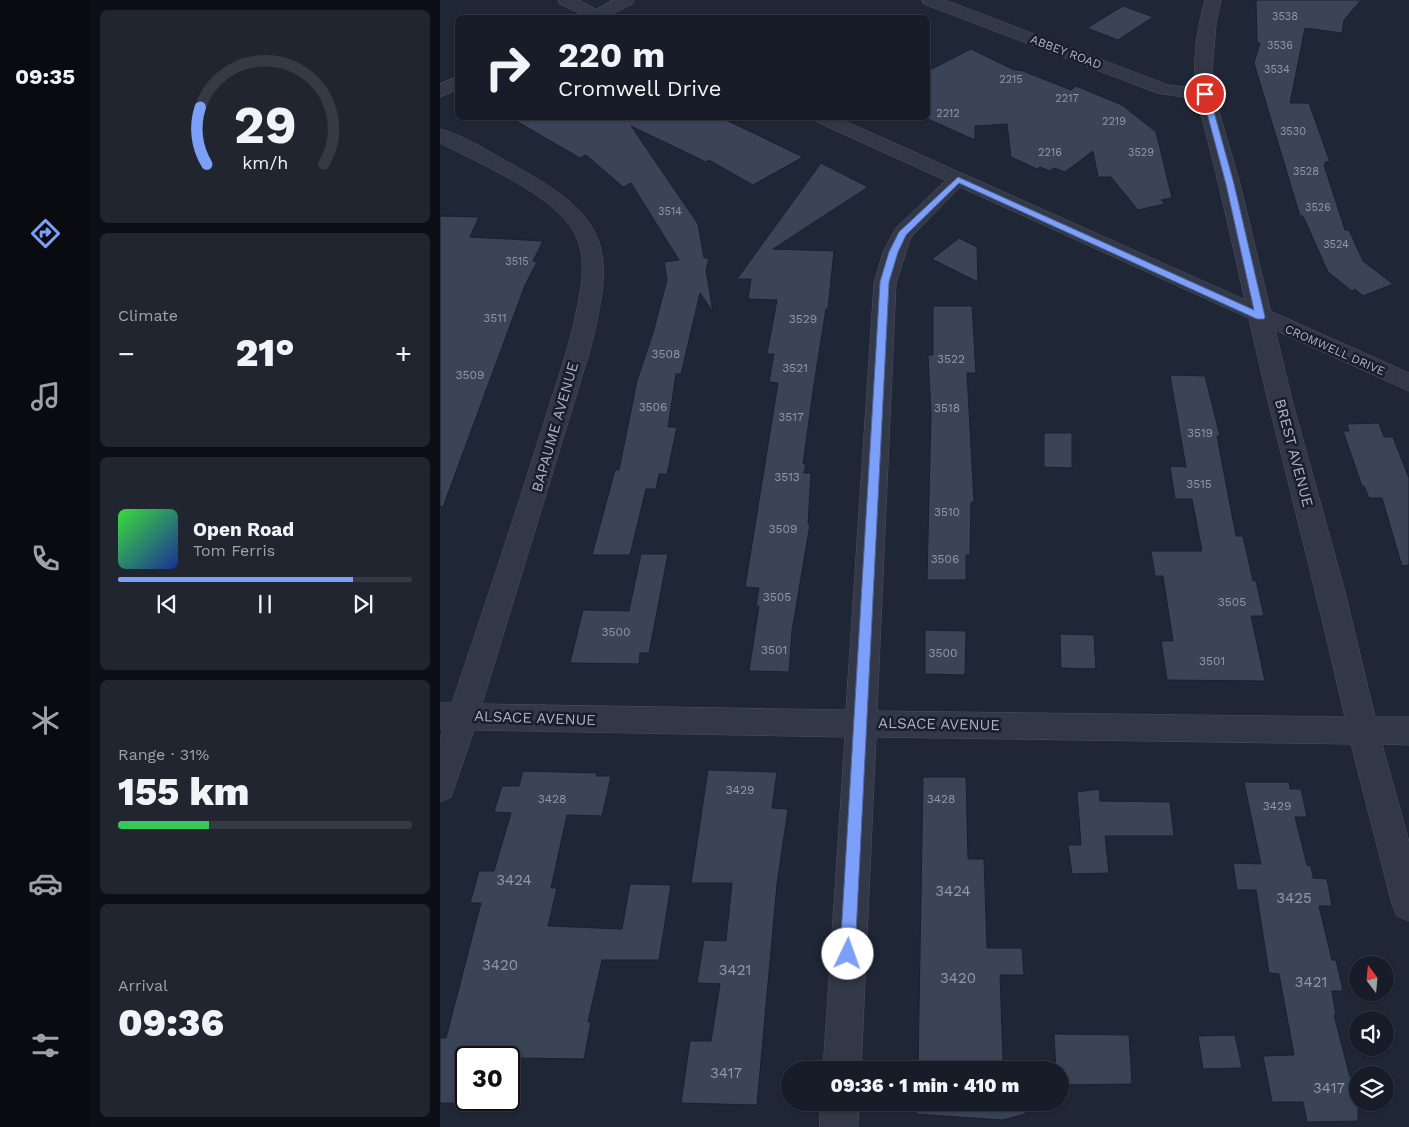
<!DOCTYPE html>
<html lang="en">
<head>
<meta charset="utf-8">
<style>
  :root { --surface:#171c28; --page:#202530; --text:#f1f3f6; --muted:#9ea1a8; --line:#363a45; --accent:#7c9ff9 }
  body { margin:0; font-family:"Work Sans",sans-serif; background:var(--page); color:var(--text); height:100vh; display:flex; flex-direction:column; font-size:19px; white-space:nowrap }
  * { box-sizing:border-box; margin:0 }
  p { font-size:16px; color:var(--muted) }
  .icon { flex:none; width:28px; height:28px; fill:none; stroke:currentColor; stroke-width:2; stroke-linecap:round; stroke-linejoin:round }
  .map { position:relative; flex:1; overflow:hidden }
  .details { display:flex; flex-direction:column; gap:10px; padding:10px; background:#0d0f16; width:350px }
  .details>* { flex:none }
  .hud { position:absolute; left:15px; top:15px; width:475px; height:105px; border-radius:8px; box-shadow:0 1px 4px #0004,0 0 0 1px var(--line); background:#171c28; color:var(--text); overflow:hidden }
  .needle { width:32px; rotate:344deg }
  .buttons { position:absolute; left:909px; top:956px; display:grid; gap:10px }
  .buttons a { display:grid; place-items:center; width:45px; height:45px; border-radius:50%; background:var(--surface); box-shadow:0 1px 4px #0004,0 0 0 1px var(--line); font-size:25px }
  .speed { position:absolute; left:15px; top:1046px; display:flex; gap:10px; font-size:25px; font-weight:700; text-align:center }
  .speed>* { display:grid; place-content:center; width:65px; height:65px; border-radius:50%; background:var(--surface); box-shadow:0 1px 4px #0004,0 0 0 1px var(--line); line-height:1 }
  .speed .limit { border:2px solid #111; border-radius:8px; background:#fff; color:#111 }
  .pin { position:absolute; display:grid; place-items:center; width:42px; height:42px; color:#fff; margin:-21px; border:2px solid #fff; border-radius:50%; box-shadow:0 1px 5px #0007 }
  .me { position:absolute; width:55px; margin:-28px; rotate:3deg; stroke-linejoin:round; filter:drop-shadow(0 0 4px #0008) }
  .turn { display:flex; align-items:center; gap:18px; height:105px; padding:0 20px; font-size:22px }
  .turn .icon { width:65px; height:65px; stroke-width:2.5 }
  .turn b { display:block; font-size:35px; line-height:42px }
  .big { font-size:38px; font-weight:800; line-height:1.1 }
  .details .card { flex:1; display:flex; flex-direction:column; justify-content:center; gap:8px; min-width:0; padding:0 18px; border-radius:8px; background:var(--page) }
  .details .dial { align-items:center; gap:0 }
  .dial svg { height:130px; overflow:visible; fill:none; stroke:var(--line); stroke-width:7; stroke-linecap:round; text-anchor:middle }
  .dial text { fill:var(--text); stroke:none }
  .song { display:flex; align-items:center; gap:15px }
  .cover { width:60px; height:60px; border-radius:8px; background:linear-gradient(135deg,hsl(120 70% 55%),hsl(230 70% 35%)) }
  .played { height:5px; border-radius:2px; background:linear-gradient(90deg,var(--accent) 80%,var(--line) 80%) }
  .keys { display:flex; justify-content:space-around; direction:ltr }
  .heat { display:flex; justify-content:space-between; align-items:center; font-size:28px; direction:ltr }
  .charge { height:8px; border-radius:4px; background:linear-gradient(90deg,#34c759 31%,var(--line) 0) }
  .trip { position:absolute; left:341px; top:1061px; width:288px; height:50px; border-radius:25px; background:var(--surface); box-shadow:0 1px 4px #0004,0 0 0 1px var(--line); font-weight:800; line-height:50px; text-align:center }
  main { display:flex; flex:1; min-height:0 }
  .tab-bar { display:flex; flex-direction:column; width:90px; justify-content:space-around; align-items:center; background:#090b10; color:var(--muted) }
  .tab-bar .icon { width:35px; height:35px }
  .tab-bar .on { color:var(--accent) }
  .tab-bar b { font-size:22px; color:var(--text) }
  .map>svg:first-child { display:block }
  .building { fill:#3b4457; stroke:#1a202d }
  .lines { fill:none; stroke-linecap:round; stroke-linejoin:round }
  .minor-casing { stroke:#4d5362; stroke-width:1 }
  .tertiary-casing { stroke:#4d5362; stroke-width:1 }
  .minor { fill:#323847; fill-rule:evenodd }
  .tertiary { fill:#323847; fill-rule:evenodd }
  .route { fill:#7c9ff9; stroke:#5167a2 }
  .labels { text-anchor:middle; dominant-baseline:central; stroke-width:5; stroke-linejoin:round; paint-order:stroke }
  .far-number-label { font-size:11px; fill:#9097a9 }
  .far-street-label { font-size:12px; fill:#acb3c4; stroke:#181e2b }
  .number-label { font-size:12px; fill:#9097a9 }
  .street-label { font-size:15px; fill:#acb3c4; stroke:#181e2b }
  .near-number-label { font-size:15px; fill:#9097a9 }
</style>
</head>
<body>
<main>
<nav class="tab-bar">
<b>09:35</b>
<svg class="icon on" aria-label="directions" viewBox="0 0 24 24"><path d="M12 3l9 9-9 9-9-9zM9 14v-3h6M13 9l2 2-2 2"/></svg>
<svg class="icon" aria-label="music" viewBox="0 0 24 24"><path d="M9 18V5l10-2v13"/><circle cx="6" cy="18" r="3"/><circle cx="16" cy="16" r="3"/></svg>
<svg class="icon" aria-label="phone" viewBox="0 0 24 24"><path d="M5 4h4l2 5-3 2q2 4 5 5l2-3 5 2v4C11 20 4 13 5 4z"/></svg>
<svg class="icon" aria-label="climate" viewBox="0 0 24 24"><path d="M12 3v18M4 7l16 10M4 17L20 7"/></svg>
<svg class="icon" aria-label="car" viewBox="0 0 24 24"><path d="M5 17H2v-5l4-1 3-4h7l3 4 3 1v5h-3M9 17h6M6 11h13"/><circle cx="7" cy="17" r="2"/><circle cx="17" cy="17" r="2"/></svg>
<svg class="icon" aria-label="filters" viewBox="0 0 24 24"><path d="M4 7h16M4 17h16"/><circle cx="9" cy="7" r="2"/><circle cx="15" cy="17" r="2"/></svg>
</nav>
<section class="details">
<div class="card dial"><svg viewBox="0 0 100 80">
<path d="M14 69A42 42 0 1 1 86 69"/>
<path d="M14 69A42 42 0 0 1 10 34" stroke="#7c9ff9"/>
<text x="50" y="56" font-size="32" font-weight="700">29</text>
<text x="50" y="72" font-size="11">km/h</text>
</svg></div>
<div class="card"><p>Climate</p>
<div class="heat"><a>−</a><b class="big">21°</b><a>+</a></div>
</div>
<div class="card">
<div class="song"><i class="cover"></i><div><b>Open Road</b><p>Tom Ferris</p></div></div>
<div class="played"></div>
<div class="keys"><svg class="icon" aria-label="previous" viewBox="0 0 24 24"><path d="M18 5L8 12l10 7zM5 5v14"/></svg><svg class="icon" aria-label="pause" viewBox="0 0 24 24"><path d="M8 5v14M16 5v14"/></svg><svg class="icon" aria-label="next" viewBox="0 0 24 24"><path d="M6 5l10 7-10 7zM19 5v14"/></svg></div>
</div>
<div class="card"><p>Range · 31%</p><b class="big">155 km</b><div class="charge"></div></div>
<div class="card"><p>Arrival</p><b class="big">09:36</b></div>
</section>
<div class="map">
<svg width="969" height="1127" viewBox="0 0 969 1127">
  <rect width="100%" height="100%" fill="#1f2636"/>
  <path class="building" d="M816 0H921L904 20 902 33 865 28 850 103H869L890 162H885L886 165H884L905 230H909L923 261 953 284 923 296 915 289 912 291 888 272 863 216H860L814 63 820 43 817 42Z
    M683 6 713 17 678 40 647 28Z
    M531 49 572 69 583 71 631 90 636 86 682 105 716 132 732 198 721 200 725 204 698 210 671 177H658L653 151 625 172 614 168 610 171 600 167 597 169 571 157 567 124 535 126V140L488 119V71Z
    M71 118H282L363 157 313 185 269 160 266 162 191 126 258 224 264 258H269L266 270 273 312 260 293 241 374H236L228 427H237L227 474H219L216 489H206L190 555H152L175 470H179L197 381 213 333 227 280 224 262 239 260 191 183 183 187 146 155 140 158Z
    M381 163 428 187 333 249 394 251 388 309H386L374 384 363 464H366L364 473H371L368 524H370L352 631 349 672 309 671 319 606H316L319 588 305 587 338 383 329 382 334 354H327L337 300 308 299 311 279H297Z
    M0 216 39 217 30 237 103 241 93 261 97 262 85 285 3 507 0 506Z
    M519 238 537 247 538 282 492 259Z
    M493 306H532L536 373H527L534 502H531L530 555H526V580H487L491 414 488 355H493Z
    M730 375 765 376 780 436H777L796 536H803L813 581H816L824 616H811L825 681 727 680 721 641H733L723 576H715L711 551H762L752 499H735L730 466 746 467Z
    M939 423 944 437H953L969 478V565L962 566 942 498H929L924 486H922L903 431H909L907 424Z
    M604 433H632V468L604 467Z
    M201 554H228L209 653H200L199 664 130 663 143 610 189 611Z
    M485 630 526 631 525 675 485 674Z
    M620 634 654 635 656 669 621 668Z
    M268 770 337 772 332 808 348 809 337 884 317 1105 241 1103 250 1041H271L280 984 257 983 264 940 286 941 292 883H251Z
    M83 771 157 773 156 776H171L162 816 127 815 111 888H117L108 926 182 929 190 884 231 885 219 960H162L148 1022H151L144 1059 74 1058 69 1081V1058H26V1100H64L63 1104 0 1103V1038H6L41 903H30L39 871H54L71 813 54 812 62 786H79Z
    M483 777H526L528 859H544L547 948H582L584 975H560L563 1060 580 1070H478Z
    M804 782H849L850 789H861L867 817H855L867 865 871 866 873 878 887 879 892 906H879L892 960H896L903 991H892L896 1015H894L910 1077H918V1121L867 1122 863 1102H832L823 1056 854 1055 839 974 829 973 816 890H797L793 863 821 864Z
    M659 789 660 801 730 802 734 836H665L669 873 632 874 628 845H641L637 792Z
    M614 1034 689 1035 692 1084 620 1085V1070H616Z
    M795 1035 802 1068 763 1069 758 1036Z
    M477 1102H589V1105L585 1114 563 1120 476 1114Z"/>
  <g class="lines">
    <defs>
      <path id="minor" d="M173 0H194L192 4 164 18H142Z
        M482 0H505L728 85 755 88C753 58 757 29 765 0H781L776 24 772 71 774 94 800 184 852 400 905 592 935 717H969V745L942 744 969 842V921L957 916 952 904 911 744 436 737 421 1070H383L405 737 34 730 11 797 0 802V740L3 729H0V703H12C43 612 73 521 102 429 116 383 134 336 141 287 143 269 144 248 134 232 113 194 38 163 0 143V129C26 136 52 154 75 166 170 218 176 249 150 350L42 704 406 710 434 283 443 252 455 229 511 175 518 173 525 175 528 179 471 237 456 283 437 711 905 717C881 611 854 506 828 401 804 300 784 199 757 99L717 93 484 4Z
        M18 77V89L0 97V84Z
        M381 1102H419L418 1127H380Z"/>
      <path id="tertiary" d="M118 0H139L172 18H149L120 4Z
        M375 118H398L969 373V391L377 122Z"/>
    </defs>
    <use href="#minor" class="minor-casing"/>
    <use href="#tertiary" class="tertiary-casing"/>
    <use href="#minor" class="minor"/>
    <use href="#tertiary" class="tertiary"/>
  </g>
  <path class="route" d="M765 92 769 94 794 184 825 317 824 319H817L519 183 466 235 458 252 449 282 415 954 413 960 408 962 403 960 400 954 440 282 449 252 459 232 518 177 814 310 786 184 762 94Z"/>
  <g class="labels">
    <g class="far-number-label">
      <text x="845" y="16">3538</text>
      <text x="840" y="45">3536</text>
      <text x="837" y="69">3534</text>
      <text x="571" y="79">2215</text>
      <text x="627" y="98">2217</text>
      <text x="508" y="113">2212</text>
      <text x="674" y="121">2219</text>
      <text x="853" y="131">3530</text>
      <text x="610" y="152">2216</text>
      <text x="701" y="152">3529</text>
      <text x="866" y="171">3528</text>
      <text x="878" y="207">3526</text>
      <text x="230" y="211">3514</text>
      <text x="896" y="244">3524</text>
      <text x="77" y="261">3515</text>
    </g>
    <g class="far-street-label">
      <text transform="translate(626 52) rotate(21)">ABBEY ROAD</text>
      <text transform="translate(895 350) rotate(24)">CROMWELL DRIVE</text>
    </g>
    <g class="number-label">
      <text x="55" y="318">3511</text>
      <text x="363" y="319">3529</text>
      <text x="226" y="354">3508</text>
      <text x="511" y="359">3522</text>
      <text x="355" y="368">3521</text>
      <text x="30" y="375">3509</text>
      <text x="213" y="407">3506</text>
      <text x="507" y="408">3518</text>
      <text x="351" y="417">3517</text>
      <text x="760" y="433">3519</text>
      <text x="347" y="477">3513</text>
      <text x="759" y="484">3515</text>
      <text x="507" y="512">3510</text>
      <text x="343" y="529">3509</text>
      <text x="505" y="559">3506</text>
      <text x="337" y="597">3505</text>
      <text x="792" y="602">3505</text>
      <text x="176" y="632">3500</text>
      <text x="334" y="650">3501</text>
      <text x="503" y="653">3500</text>
      <text x="772" y="661">3501</text>
      <text x="300" y="790">3429</text>
      <text x="112" y="799">3428</text>
      <text x="501" y="799">3428</text>
      <text x="837" y="806">3429</text>
    </g>
    <g class="street-label">
      <text transform="translate(115 427) rotate(-74)">BAPAUME AVENUE</text>
      <text transform="translate(854 453) rotate(75)">BREST AVENUE</text>
      <text transform="translate(95 718) rotate(2)">ALSACE AVENUE</text>
      <text transform="translate(499 724) rotate(1)">ALSACE AVENUE</text>
    </g>
    <g class="near-number-label">
      <text x="74" y="880">3424</text>
      <text x="513" y="891">3424</text>
      <text x="854" y="898">3425</text>
      <text x="60" y="965">3420</text>
      <text x="295" y="970">3421</text>
      <text x="518" y="978">3420</text>
      <text x="871" y="982">3421</text>
      <text x="286" y="1073">3417</text>
      <text x="889" y="1088">3417</text>
    </g>
  </g>
</svg>
<div class="buttons">
<a><svg class="needle" viewBox="-14 -14 28 28"><path d="M0-13l5 13h-10z" fill="#e53935"/><path d="M0 13l5-13h-10z" fill="#9ea1a8"/></svg></a>
<a><svg class="icon" aria-label="sound" viewBox="0 0 24 24"><path d="M4 9h4l5-4v14l-5-4H4zM17 9q2 3 0 6"/></svg></a>
<a><svg class="icon" aria-label="layers" viewBox="0 0 24 24"><path d="M12 4l9 5-9 5-9-5zM3 14l9 5 9-5"/></svg></a>
</div>
<div class="speed"><div class="limit">30</div></div>
<div class="pin" style="left:765px;top:94px;background:#d93025"><svg class="icon" aria-label="arrive" viewBox="0 0 24 24"><path d="M6 21V4h12l-3 4 3 4H6"/></svg></div>
<svg class="me" style="left:408px;top:954px" viewBox="-20 -20 40 40"><circle r="19" fill="#fff"/><path d="M0-13L10 11 0 6-10 11z" fill="#7c9ff9"/></svg>
<div class="trip">09:36 · 1 min · 410 m</div>
<div class="hud">
<div class="turn"><svg class="icon" aria-label="right" viewBox="0 0 24 24"><path d="M7 20v-9h11M14 6l5 5-5 5"/></svg><div><b>220 m</b>Cromwell Drive</div></div>
</div>
</div>
</main>
</body>
</html>
